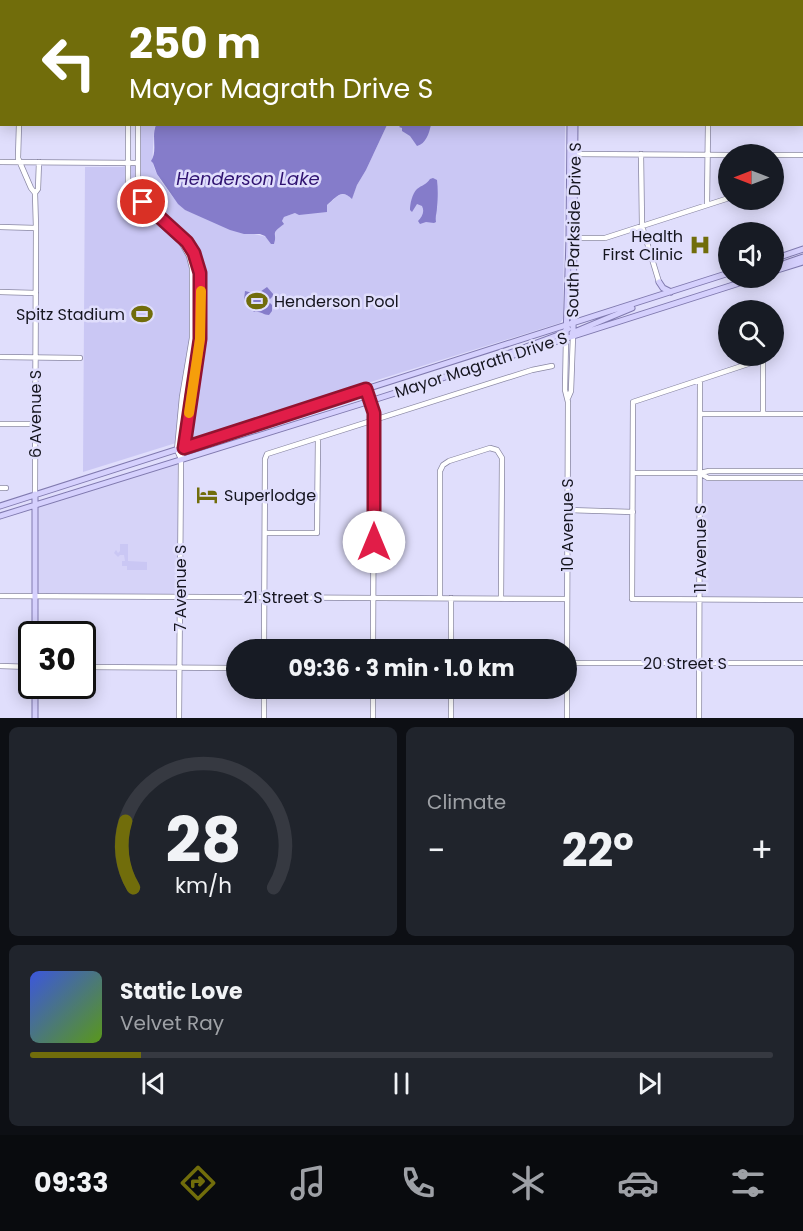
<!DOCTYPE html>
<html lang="en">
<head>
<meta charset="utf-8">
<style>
  :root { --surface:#171b24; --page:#20242c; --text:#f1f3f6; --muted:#9ea1a6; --line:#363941; --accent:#716d0b }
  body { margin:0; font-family:Poppins,sans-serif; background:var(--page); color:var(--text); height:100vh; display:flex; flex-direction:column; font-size:22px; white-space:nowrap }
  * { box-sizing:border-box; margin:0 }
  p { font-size:20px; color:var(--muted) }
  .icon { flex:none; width:33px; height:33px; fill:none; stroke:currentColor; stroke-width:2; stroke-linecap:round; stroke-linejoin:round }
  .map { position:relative; height:718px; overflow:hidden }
  .side { display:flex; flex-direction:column; gap:9px; padding:9px; background:#0d0f14; flex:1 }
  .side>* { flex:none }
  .banner { position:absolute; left:0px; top:0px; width:804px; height:126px; box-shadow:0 3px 15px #0003; background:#716d0b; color:#fff; overflow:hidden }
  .needle { width:39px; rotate:270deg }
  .buttons { position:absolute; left:718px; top:144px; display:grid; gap:12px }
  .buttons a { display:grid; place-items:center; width:66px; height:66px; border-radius:50%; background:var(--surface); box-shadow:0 3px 15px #0003; font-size:30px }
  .speed { position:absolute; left:18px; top:621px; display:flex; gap:12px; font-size:30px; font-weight:700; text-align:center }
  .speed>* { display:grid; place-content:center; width:78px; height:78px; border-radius:50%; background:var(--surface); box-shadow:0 3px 15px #0003; line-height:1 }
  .speed .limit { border:3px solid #111; border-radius:9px; background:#fff; color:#111 }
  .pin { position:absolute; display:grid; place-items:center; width:51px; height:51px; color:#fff; margin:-26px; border:3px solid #fff; border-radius:50%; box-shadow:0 2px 6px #0007 }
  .me { position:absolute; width:66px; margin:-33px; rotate:0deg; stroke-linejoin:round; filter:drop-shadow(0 0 4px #0008) }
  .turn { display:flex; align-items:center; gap:21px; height:126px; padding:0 30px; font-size:27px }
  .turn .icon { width:78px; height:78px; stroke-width:2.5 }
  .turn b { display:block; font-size:42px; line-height:51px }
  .big { font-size:45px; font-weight:700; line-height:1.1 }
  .side .tile { flex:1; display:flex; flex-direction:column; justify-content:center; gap:9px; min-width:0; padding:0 21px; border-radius:9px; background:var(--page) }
  .side .dial { align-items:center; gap:0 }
  .dial svg { height:156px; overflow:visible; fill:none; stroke:var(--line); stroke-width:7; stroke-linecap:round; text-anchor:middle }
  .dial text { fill:var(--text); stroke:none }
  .song { display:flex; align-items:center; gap:18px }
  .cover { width:72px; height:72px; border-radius:9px; background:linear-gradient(135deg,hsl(230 70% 55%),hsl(90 70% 35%)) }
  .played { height:6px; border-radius:3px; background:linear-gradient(90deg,var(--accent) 15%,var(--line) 15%) }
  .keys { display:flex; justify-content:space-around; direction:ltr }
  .heat { display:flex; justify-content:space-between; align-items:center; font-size:33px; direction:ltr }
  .side .tiles { flex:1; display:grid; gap:9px; grid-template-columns:1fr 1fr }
  .tile:last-child { grid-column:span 2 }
  .trip { position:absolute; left:226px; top:639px; width:351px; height:60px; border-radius:30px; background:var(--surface); box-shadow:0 3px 15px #0003; font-weight:700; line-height:60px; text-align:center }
  .dock { display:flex; height:96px; justify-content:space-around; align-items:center; background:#090b0e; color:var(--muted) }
  .dock .icon { width:42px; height:42px }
  .dock .on { color:var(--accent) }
  .dock b { font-size:27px; color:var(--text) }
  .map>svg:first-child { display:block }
  .built { fill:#d6d3f8 }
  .green { fill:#cac7f4 }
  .water { fill:#857cca }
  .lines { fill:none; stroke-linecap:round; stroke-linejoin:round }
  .minor-casing { stroke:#8987a2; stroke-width:6 }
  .major-casing { stroke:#807aaf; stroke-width:7 }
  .minor { stroke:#fff; stroke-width:4.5 }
  .major { stroke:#d5d0fd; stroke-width:5 }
  .route-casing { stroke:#92132f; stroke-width:15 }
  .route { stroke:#e11d48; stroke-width:10 }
  .slow { stroke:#f59e0b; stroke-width:10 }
  .labels { text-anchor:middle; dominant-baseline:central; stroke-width:5; stroke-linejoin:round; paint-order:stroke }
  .street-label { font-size:16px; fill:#15151f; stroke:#e0defc }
  .poi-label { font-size:16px; fill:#15151f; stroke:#e0defc; text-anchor:end }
  .water-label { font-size:18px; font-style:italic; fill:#301371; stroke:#e0defc }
</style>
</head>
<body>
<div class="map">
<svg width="803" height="718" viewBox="0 0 803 718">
  <rect width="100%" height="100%" fill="#e0defc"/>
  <path class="built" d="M181 459 180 597 35 596 36 505Z
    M700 473 708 478H803V600H699Z"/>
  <path class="green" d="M394 0H566V2H395Z
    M138 125H156L154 129C154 138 152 155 153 163 155 177 175 200 185 210L254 234 267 237 272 244H274C278 233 270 234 283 224L282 221 284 217 295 213 327 207V205C337 198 340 189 352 198L357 185 366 170 387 125H565L563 319 560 323 83 472 85 167H122L137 163Z
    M120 544H128V561L147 562V570H127V566H122V561H125L124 555H120L118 557 114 553 116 550 118 553 120 551Z"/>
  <path class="water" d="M198 0H394L395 1H197Z
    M156 125V124L387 125 366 170 357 185 352 199C341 188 336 198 327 205V212L299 215 295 213 284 217 282 221 284 224C269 235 278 232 274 244H271L265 236 260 234H244L230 230 185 210 178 204 157 174 153 163 151 161C158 151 151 136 156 125Z
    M401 125V124L431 125C429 133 426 144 417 146L410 136 402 131V128L399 127Z
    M433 178 437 180C438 189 438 197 437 207 437 213 435 216 436 222L434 223 426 222 420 224 418 221C422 217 425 212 422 206L417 204 412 212 410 210C410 204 412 194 417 189 422 185 426 185 430 179Z
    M267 287 274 295 268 301 272 305V311L269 315C263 315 261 311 254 312L244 300 245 291 257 294Z"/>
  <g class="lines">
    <defs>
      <path id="minor" d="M19 0V2
        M129 2V0
        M139 2V0
        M708 2V0
        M802 46H803
        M0 93H2
        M802 101H803
        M0 106H2
        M19 124 18 158 31 188 35 193 36 228 35 494
        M128 124V184L132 197 145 210 181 242 189 256 192 268V338L182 397 177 450 181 459
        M138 124V178L140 196 143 202 151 211 187 242 194 253 200 273V339L184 448 181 459 179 718
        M572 154 729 155
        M641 154 642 226 659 282
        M774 155H803
        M0 162 138 163
        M35 193 38 189 39 162
        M707 204 708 124
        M0 227 36 228
        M573 238H605L729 198
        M0 292 36 293
        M566 338 565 390 568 402 567 650
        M0 357 80 358
        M367 389 374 413V420L373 650
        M568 398 571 391 573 336
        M700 414H803
        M763 414V359L633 402 632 599 803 600
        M0 424H35
        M633 473H700L709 471H803
        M700 473 708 478H803
        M0 488H6
        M568 510 633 512
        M265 533H317L318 438
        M0 596 567 599
        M440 598V471L443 465 449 461 490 448 497 450 502 458 501 599
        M264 650 265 459 267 454 532 370 552 366
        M451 650V598
        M567 665 572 663H803
        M0 666 32 667
        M82 667 237 668
        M451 688V718
        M264 718V688
        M373 718V688
        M567 718V688
        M699 718 700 380"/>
      <path id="major" d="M570 2V0
        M576 2V0
        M774 259 803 249
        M774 267 803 257
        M774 271 803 262
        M659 282 663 288 671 292
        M572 333 632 308
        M573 336 575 124
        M566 338 569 238 570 124
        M499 357 561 334 568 329
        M0 506 729 273
        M0 516 370 401 755 278
        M35 634V494
        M35 686V718"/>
    </defs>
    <use href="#minor" class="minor-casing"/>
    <use href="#major" class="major-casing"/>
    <use href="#minor" class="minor"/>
    <use href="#major" class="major"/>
  </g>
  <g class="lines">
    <defs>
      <path id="route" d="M143 202 187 242 194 253 200 273V339L184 448 366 389 374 413V542"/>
    </defs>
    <use href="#route" class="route-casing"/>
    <use href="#route" class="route"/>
    <path class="slow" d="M189 413 200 339 201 291"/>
  </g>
  <defs>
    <symbol id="hospital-bare" viewBox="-9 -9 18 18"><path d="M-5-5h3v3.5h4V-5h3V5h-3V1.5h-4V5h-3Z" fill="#716d0b" stroke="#e0defc" stroke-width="2.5" paint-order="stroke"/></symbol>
    <symbol id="stadium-bare" viewBox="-9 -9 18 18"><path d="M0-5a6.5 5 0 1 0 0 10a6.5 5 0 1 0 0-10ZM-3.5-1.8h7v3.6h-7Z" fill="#716d0b" stroke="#e0defc" stroke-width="2.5" paint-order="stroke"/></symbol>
    <symbol id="hotel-bare" viewBox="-9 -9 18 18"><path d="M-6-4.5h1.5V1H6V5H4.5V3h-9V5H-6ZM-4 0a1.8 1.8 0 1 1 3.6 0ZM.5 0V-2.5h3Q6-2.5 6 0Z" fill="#716d0b" stroke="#e0defc" stroke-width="2.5" paint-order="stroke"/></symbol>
  </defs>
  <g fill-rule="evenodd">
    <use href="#hospital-bare" x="685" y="230" width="30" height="30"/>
    <use href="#stadium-bare" x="242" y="286" width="30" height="30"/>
    <use href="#stadium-bare" x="127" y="299" width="30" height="30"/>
    <use href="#hotel-bare" x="192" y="480" width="30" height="30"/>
  </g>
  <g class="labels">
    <g class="street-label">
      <text transform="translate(574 230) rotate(-89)">South Parkside Drive S</text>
      <text transform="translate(481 365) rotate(-18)">Mayor Magrath Drive S</text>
      <text transform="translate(35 414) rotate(-90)">6 Avenue S</text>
      <text transform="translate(567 525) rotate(-90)">10 Avenue S</text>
      <text transform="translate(700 549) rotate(-90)">11 Avenue S</text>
      <text transform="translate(180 588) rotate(-90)">7 Avenue S</text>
      <text x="283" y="597">21 Street S</text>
      <text x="685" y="663">20 Street S</text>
    </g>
    <g class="poi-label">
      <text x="683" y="236">Health<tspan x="683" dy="18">First Clinic</tspan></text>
      <text x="274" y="301" text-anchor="start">Henderson Pool</text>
      <text x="125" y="314">Spitz Stadium</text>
      <text x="224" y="495" text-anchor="start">Superlodge</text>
    </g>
    <g class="water-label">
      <text x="248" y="178">Henderson Lake</text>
    </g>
  </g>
</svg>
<div class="buttons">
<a><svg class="needle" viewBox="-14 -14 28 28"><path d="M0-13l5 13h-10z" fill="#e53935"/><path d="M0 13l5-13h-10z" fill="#9ea1a6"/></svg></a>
<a><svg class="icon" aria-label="sound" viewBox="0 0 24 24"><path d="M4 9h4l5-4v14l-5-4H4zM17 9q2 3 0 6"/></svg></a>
<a><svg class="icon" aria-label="search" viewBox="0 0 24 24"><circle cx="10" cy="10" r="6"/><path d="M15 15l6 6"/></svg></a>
</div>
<div class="speed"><div class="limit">30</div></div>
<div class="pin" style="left:143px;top:202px;background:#d93025"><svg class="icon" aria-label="arrive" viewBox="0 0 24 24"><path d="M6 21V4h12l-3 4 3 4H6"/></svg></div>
<svg class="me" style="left:374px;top:542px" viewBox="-20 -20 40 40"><circle r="19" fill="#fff"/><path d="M0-13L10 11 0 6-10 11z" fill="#e11d48"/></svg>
<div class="trip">09:36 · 3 min · 1.0 km</div>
<div class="banner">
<div class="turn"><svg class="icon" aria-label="left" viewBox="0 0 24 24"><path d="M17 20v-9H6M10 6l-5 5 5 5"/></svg><div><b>250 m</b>Mayor Magrath Drive S</div></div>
</div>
</div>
<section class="side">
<div class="tiles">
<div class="tile dial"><svg viewBox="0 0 100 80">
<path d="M14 69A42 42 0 1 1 86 69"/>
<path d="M14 69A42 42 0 0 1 10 35" stroke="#716d0b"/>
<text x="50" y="56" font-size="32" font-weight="700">28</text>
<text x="50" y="72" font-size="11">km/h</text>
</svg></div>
<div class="tile"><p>Climate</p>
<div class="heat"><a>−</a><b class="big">22°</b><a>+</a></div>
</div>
<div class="tile">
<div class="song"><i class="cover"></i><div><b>Static Love</b><p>Velvet Ray</p></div></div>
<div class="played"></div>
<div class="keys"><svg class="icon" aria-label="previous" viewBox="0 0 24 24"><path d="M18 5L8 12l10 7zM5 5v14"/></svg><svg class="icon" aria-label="pause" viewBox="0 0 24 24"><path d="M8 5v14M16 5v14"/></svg><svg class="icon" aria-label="next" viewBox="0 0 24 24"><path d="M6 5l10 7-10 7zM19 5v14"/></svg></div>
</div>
</div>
</section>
<nav class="dock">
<b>09:33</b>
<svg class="icon on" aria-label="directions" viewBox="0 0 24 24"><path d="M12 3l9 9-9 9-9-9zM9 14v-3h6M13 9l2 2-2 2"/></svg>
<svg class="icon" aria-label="music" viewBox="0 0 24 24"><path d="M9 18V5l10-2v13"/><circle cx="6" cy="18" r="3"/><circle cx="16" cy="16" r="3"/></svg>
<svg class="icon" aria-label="phone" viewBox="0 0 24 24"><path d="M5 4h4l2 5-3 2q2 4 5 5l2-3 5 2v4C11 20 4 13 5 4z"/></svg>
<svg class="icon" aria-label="climate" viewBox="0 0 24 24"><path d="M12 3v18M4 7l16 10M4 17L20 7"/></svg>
<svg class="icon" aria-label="car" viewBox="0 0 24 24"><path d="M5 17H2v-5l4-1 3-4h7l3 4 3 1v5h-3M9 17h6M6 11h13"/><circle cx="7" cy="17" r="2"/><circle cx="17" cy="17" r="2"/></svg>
<svg class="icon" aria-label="filters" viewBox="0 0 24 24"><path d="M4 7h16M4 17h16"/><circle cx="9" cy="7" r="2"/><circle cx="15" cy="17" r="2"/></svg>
</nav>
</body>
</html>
